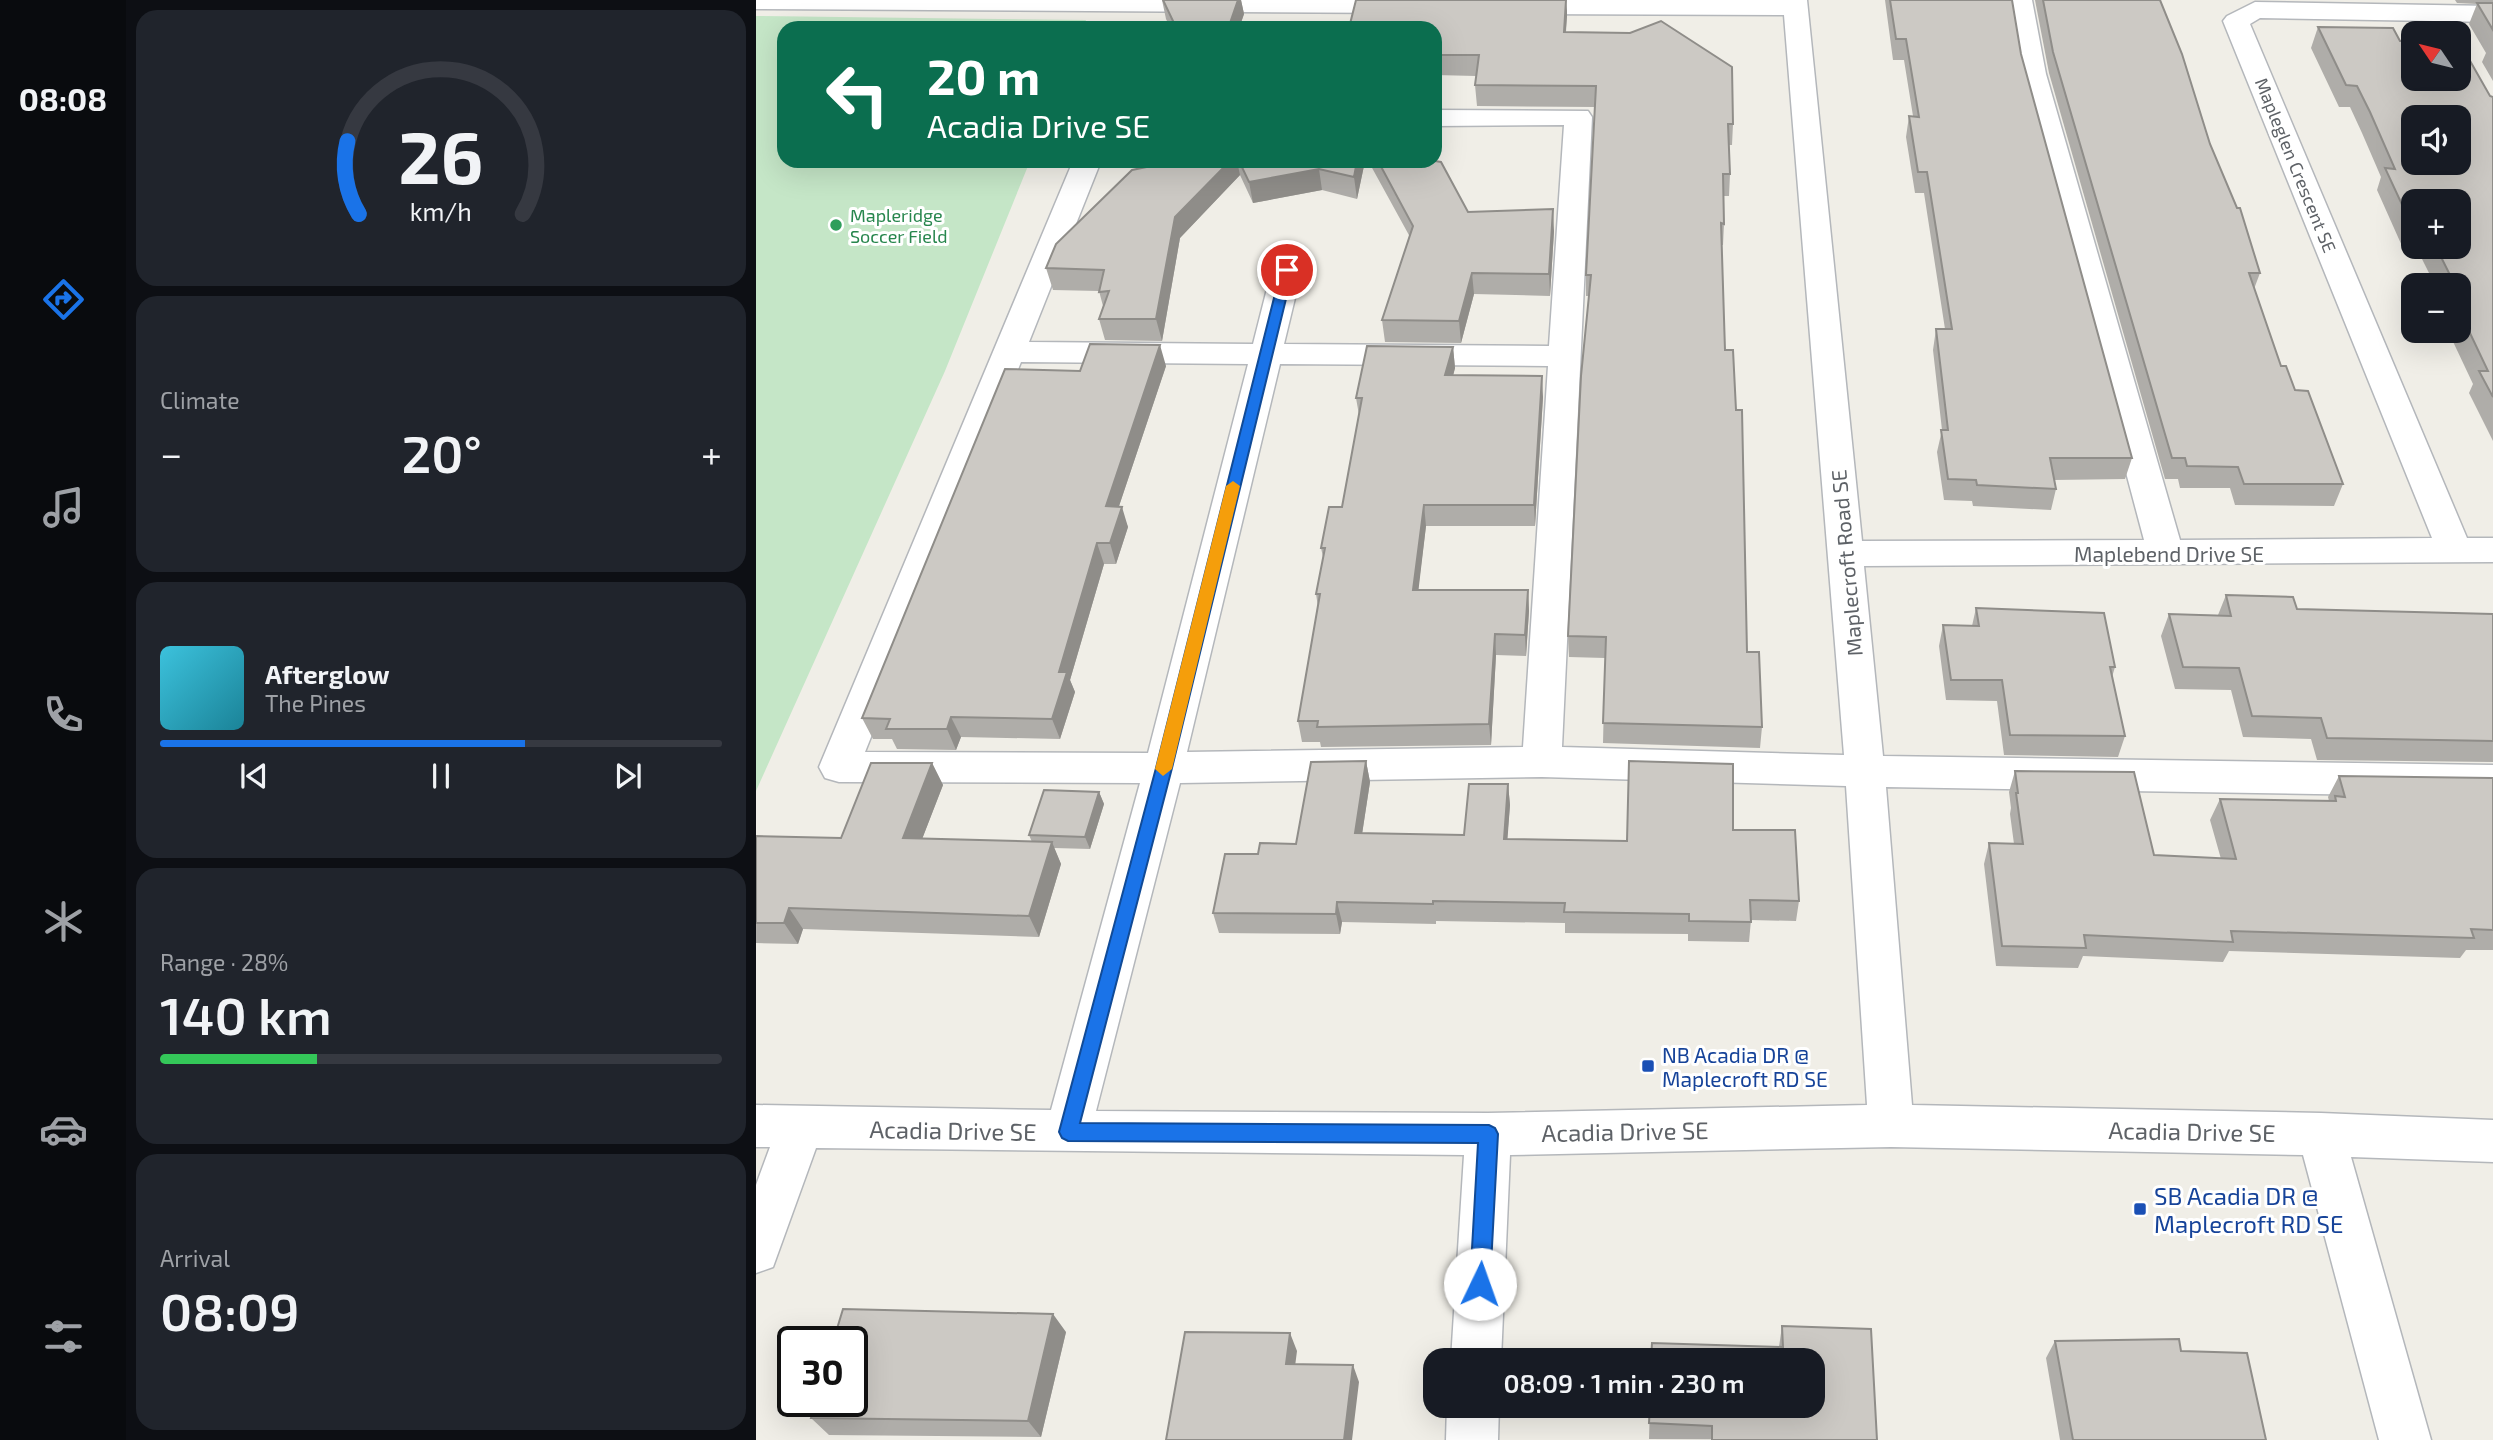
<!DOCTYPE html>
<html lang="en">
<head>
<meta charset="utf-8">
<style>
  :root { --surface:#171b24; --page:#20242c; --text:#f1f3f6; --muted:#9ea1a6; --line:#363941; --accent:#1a73e8 }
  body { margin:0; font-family:"Exo 2",sans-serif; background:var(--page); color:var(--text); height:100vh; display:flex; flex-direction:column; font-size:26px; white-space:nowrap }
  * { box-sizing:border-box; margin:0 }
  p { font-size:23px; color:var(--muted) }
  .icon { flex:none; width:38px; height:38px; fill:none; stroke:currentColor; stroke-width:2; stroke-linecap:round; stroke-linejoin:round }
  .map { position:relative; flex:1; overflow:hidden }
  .panel { display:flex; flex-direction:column; gap:10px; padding:10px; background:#0d0f14; width:630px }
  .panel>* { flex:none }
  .top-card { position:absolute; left:21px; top:21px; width:665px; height:147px; border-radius:21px; box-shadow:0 7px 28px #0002; background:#0b6e4f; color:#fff; overflow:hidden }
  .needle { width:46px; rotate:305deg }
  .fabs { position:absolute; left:1645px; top:21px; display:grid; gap:14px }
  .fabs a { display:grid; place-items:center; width:70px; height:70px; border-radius:14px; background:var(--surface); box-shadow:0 7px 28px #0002; font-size:35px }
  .speed { position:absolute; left:21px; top:1326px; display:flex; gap:14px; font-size:35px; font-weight:700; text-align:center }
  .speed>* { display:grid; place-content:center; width:91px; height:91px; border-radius:50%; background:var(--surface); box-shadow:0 7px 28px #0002; line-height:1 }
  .speed .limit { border:4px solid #111; border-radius:10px; background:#fff; color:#111 }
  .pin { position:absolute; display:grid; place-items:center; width:60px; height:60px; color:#fff; margin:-30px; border:4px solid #fff; border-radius:50%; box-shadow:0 2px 7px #0007 }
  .me { position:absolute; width:77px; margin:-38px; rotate:3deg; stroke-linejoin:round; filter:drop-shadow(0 0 5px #0008) }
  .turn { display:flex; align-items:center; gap:24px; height:147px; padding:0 35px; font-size:32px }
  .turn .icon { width:91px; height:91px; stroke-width:2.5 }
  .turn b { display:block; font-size:49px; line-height:60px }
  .big { font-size:52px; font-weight:600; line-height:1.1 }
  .panel .tile { flex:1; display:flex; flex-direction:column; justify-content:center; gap:10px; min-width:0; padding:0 24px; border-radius:21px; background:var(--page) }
  .panel .dial { align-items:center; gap:0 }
  .dial svg { height:182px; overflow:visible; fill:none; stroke:var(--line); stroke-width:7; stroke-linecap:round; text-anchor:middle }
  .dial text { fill:var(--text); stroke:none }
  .song { display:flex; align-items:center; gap:21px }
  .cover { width:84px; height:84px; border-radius:10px; background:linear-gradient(135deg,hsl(190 70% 55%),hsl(190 70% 35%)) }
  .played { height:7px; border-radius:4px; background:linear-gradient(90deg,var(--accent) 65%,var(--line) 65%) }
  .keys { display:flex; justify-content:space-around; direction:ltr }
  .heat { display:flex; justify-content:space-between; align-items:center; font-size:38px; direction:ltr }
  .charge { height:10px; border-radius:5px; background:linear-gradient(90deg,#34c759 28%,var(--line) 0) }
  .trip { position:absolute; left:667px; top:1348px; width:402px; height:70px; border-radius:21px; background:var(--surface); box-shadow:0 7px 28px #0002; font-weight:600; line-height:70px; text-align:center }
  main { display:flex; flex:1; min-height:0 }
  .menu { display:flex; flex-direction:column; width:126px; justify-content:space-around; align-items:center; background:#090b0e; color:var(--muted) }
  .menu .icon { width:49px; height:49px }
  .menu .active { color:var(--accent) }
  .menu b { font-size:32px; color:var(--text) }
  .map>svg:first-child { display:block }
  .green { fill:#c5e6c7 }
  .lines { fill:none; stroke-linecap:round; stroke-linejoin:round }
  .minor-casing { stroke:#b4b7bb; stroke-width:3 }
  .minor { fill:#fff; fill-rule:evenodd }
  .wall { fill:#afada9 }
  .shaded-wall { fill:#8f8d89 }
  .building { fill:#ccc9c4; stroke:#8f8d89; stroke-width:2; fill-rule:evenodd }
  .route { fill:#1a73e8; stroke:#114b97; stroke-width:2 }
  .slow { fill:#f59e0b }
  .leisure-dot { fill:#2e9e5b; stroke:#fff; stroke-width:2.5 }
  .transit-dot { fill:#1a4fb4; stroke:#fff; stroke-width:2.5 }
  .labels { text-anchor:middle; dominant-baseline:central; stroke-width:6; stroke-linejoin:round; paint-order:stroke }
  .far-street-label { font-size:18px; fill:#5e6267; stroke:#fff }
  .far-leisure-label { font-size:18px; fill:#27864d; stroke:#fff; text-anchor:start }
  .street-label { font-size:21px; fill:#5e6267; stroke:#fff }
  .transit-label { font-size:21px; fill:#164399; stroke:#fff; text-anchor:start }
  .near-street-label { font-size:24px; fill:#5e6267; stroke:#fff }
  .near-transit-label { font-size:24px; fill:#164399; stroke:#fff; text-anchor:start }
</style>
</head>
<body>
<main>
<nav class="menu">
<b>08:08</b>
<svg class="icon active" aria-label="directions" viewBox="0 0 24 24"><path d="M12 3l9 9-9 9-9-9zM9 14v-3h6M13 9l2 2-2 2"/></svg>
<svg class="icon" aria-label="music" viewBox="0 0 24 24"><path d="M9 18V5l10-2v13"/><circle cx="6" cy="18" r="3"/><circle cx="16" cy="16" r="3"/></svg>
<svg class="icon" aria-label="phone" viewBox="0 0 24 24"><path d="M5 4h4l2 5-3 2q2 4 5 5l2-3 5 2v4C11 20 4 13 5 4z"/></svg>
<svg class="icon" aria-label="climate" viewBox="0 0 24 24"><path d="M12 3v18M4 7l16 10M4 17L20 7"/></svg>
<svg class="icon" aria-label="car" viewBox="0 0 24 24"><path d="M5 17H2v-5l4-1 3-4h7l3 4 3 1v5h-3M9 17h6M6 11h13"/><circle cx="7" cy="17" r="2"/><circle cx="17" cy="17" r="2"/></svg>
<svg class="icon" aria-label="filters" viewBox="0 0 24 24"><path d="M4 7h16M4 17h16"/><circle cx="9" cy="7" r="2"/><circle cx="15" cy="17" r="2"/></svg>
</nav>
<section class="panel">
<div class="tile dial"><svg viewBox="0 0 100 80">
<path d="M14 69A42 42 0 1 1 86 69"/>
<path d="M14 69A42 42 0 0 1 9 37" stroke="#1a73e8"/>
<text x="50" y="56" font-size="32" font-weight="700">26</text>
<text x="50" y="72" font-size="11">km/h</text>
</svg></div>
<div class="tile"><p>Climate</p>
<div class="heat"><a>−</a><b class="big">20°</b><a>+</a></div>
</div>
<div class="tile">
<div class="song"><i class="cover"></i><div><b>Afterglow</b><p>The Pines</p></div></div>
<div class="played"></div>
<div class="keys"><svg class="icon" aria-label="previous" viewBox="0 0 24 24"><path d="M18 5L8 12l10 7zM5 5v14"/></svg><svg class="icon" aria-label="pause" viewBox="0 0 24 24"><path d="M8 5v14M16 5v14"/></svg><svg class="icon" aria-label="next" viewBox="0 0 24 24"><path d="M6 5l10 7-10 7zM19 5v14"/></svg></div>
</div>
<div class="tile"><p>Range · 28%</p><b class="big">140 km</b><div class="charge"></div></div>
<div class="tile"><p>Arrival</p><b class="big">08:09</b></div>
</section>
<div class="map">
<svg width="1737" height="1440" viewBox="0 0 1737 1440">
  <rect width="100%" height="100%" fill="#f0eee7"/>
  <path class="green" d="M0 16 330 20 327 28H28V161H274L189 371 0 791Z"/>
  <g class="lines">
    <defs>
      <path id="minor" d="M0 0H661L665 5 661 10 652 13 0 9Z
        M1051 0 1106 541 1388 540 1264 74 1252 0H1276L1290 74 1424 540 1676 538 1467 21 1471 16 1499 2 1737 6V22L1504 18 1494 24 1711 538H1737V562L1108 566 1127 756 1737 765V797L1130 787 1156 1105 1565 1113 1737 1120V1162L1595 1157 1675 1440H1623L1547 1155 1135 1147 754 1155 745 1360H695L708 1155 60 1148 17 1267 0 1273V1185L14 1147H0V1105L295 1110 384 783 83 782 69 778 63 767 317 161H345L273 342 497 344 516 269 520 263 531 260 542 263 546 269 528 344 793 346 808 125 679 126V110L832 111 836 117 806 747 1088 755 1028 15 758 14 749 11 745 6 752 0ZM265 362 492 364 392 753 109 752ZM524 364 792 366 767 747 431 752ZM786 777 1090 786 1111 1105 732 1113 340 1111 424 783Z
        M691 1405H743L742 1440H690Z"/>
    </defs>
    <use href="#minor" class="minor-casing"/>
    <use href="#minor" class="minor"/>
  </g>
  <path class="wall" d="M406 0H485L488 14 484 26 594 24 811 16 810 32 977 124 976 145H973L974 174 973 196H968V224L967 245H966L969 350 991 652 1006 727 1004 748 847 743 849 658 813 657 812 636 833 296H830V275L839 107 721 106 719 85 720 76 679 75V28H347L412 23 410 19Z
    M1129 0H1256L1265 54 1376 458 1369 479 1298 480 1300 489 1295 510 1217 506 1216 501 1188 500 1181 452 1186 430 1177 350 1180 329H1189L1168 193H1159L1150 137 1153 116H1157L1148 60H1137Z
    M1279 0H1404L1454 144 1504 273 1498 289 1525 366 1539 390 1587 484 1578 506 1479 505 1474 488H1424L1422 479H1409L1293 73Z
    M1699 0H1737V81L1726 62 1730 53 1713 24 1721 4 1701 3Z
    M1562 27 1709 52 1734 96 1737 97V441L1713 393 1717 384 1692 331H1703V285H1679L1660 247H1703L1657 201V246H1646L1621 190 1625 177 1606 133 1594 107H1583L1555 48Z
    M420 161H609L601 199 566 190 497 203 484 175 424 238 406 341 349 340 343 319 347 306 343 291 297 290 290 268Z
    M615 161H679L712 212 798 231 794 296 718 294 705 343 629 342 626 320 654 237 615 166Z
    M697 347 699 368 697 375 787 397 779 526H670L662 590H772L773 611 770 656 740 655 735 745 565 747 564 742H546L542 721 562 607 560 594 567 557 565 548 586 507 603 415 600 398Z
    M410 366 363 506 372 527 360 564H348L314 680 319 692 304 739 205 737 200 750 141 749 136 739H117L106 718 324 371Z
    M1470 595 1541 609 1737 614V762L1561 760 1555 739 1487 737 1475 690 1419 689 1405 636 1413 614 1462 615Z
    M1220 608 1359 667 1356 677 1369 736 1362 757 1248 755 1241 701 1190 700 1183 646 1187 625 1216 626Z
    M610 761 614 782 606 834 708 835 752 784 754 805 751 839 871 841 977 830 1043 901 1040 921 995 920 993 942 932 941V934L809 933V923L680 921V924L586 922 584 934 463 933 457 913 502 854 540 844Z
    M176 763 187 785 166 839 276 842 273 835 343 792 348 804 334 849 298 848 305 864 283 937 47 929 42 944 0 943V836L85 838Z
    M1259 771 1398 855 1465 859 1454 820 1464 799 1573 801 1572 797 1583 776 1737 778V950H1710L1704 958 1473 951 1467 962 1327 956 1322 968 1240 966 1228 864 1233 843 1258 844 1254 814 1255 808 1253 792Z
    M1026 1326 1121 1440 893 1439 894 1405 1023 1347Z
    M310 1332 285 1437 73 1435 55 1418Z
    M1299 1341 1425 1351 1510 1440H1304L1290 1358Z"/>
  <path class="shaded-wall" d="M482 0H485L488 14 483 28 473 26Z
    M811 0V16L808 52V32Z
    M474 161H481L484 175 424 238 406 341 400 319 419 217Z
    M601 161H609L601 199 598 177Z
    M563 169 566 190 497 203 493 182Z
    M797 209 798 231 794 296 793 274Z
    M716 273 718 294 705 343 703 321Z
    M404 345 410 366 356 527 350 506Z
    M697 347 699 368 692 396 689 375Z
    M786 376 787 397 779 526 778 505Z
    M668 505 670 526 660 611 657 590Z
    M366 507 372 527 360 564 354 543Z
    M341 543 348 564 314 680 319 692 304 739 296 719 303 672Z
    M772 590 773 611 770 656 769 635Z
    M739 634 740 655 735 745 733 724Z
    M195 717 205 737 200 750 191 729Z
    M610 761 614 782 603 854 599 833Z
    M176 763 187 785 158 860 147 838Z
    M752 784 754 805 750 859 748 839Z
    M343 792 348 804 334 849 329 837Z
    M296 842 305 864 283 937 273 916Z
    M581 902 586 922 584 934 580 914Z
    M33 908 47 929 42 944 28 923Z
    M297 1314 310 1332 285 1437 272 1421Z
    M534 1333 541 1351 537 1382 530 1364Z
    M597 1365 603 1382 596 1440H588Z"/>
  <path class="building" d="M407 0H482L473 26 594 24 600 0H810L808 32 874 33 905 21 976 67 977 124H972L974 174H967L968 224 965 223 969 350H977L980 410H986L991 652H1003L1006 727 847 723 850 637 812 636 825 376 835 275H830L840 86 719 85 723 55H679V28H420L419 26 418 28H347L349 24 418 23Z
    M1134 0H1256L1265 54 1376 458H1294L1300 489 1221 485 1220 480 1192 479 1185 430H1192L1180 329H1196L1171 172H1162L1153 116 1163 117 1150 39H1140Z
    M1287 0H1404L1426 54 1454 144 1481 208H1484L1504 273H1493L1525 366H1530L1539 390 1552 391 1587 484H1488L1482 467 1431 466 1429 458H1416L1297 52Z
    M1721 3H1737V30Z
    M1562 27 1637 28 1644 41H1657V79H1703V41H1709V52L1734 96 1737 97V397L1723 371H1732L1703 310V308H1710L1703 293V285H1699L1680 247H1703V201H1657V224H1655L1629 168 1639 169 1614 112 1601 86 1590 85ZM1657 117H1703V163H1657Z
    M420 161H474L419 217 400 319H343L353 291 343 292 348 270 290 268 300 244 376 170Z
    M483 161H601L598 177 563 169 493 182Z
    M622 161H679L685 162 712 212 797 209 793 274 716 273 703 321 626 320 657 226Z
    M334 344 404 345 350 506 366 507 354 543H341L303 672H311L296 719 195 717 191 729H130L134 719 106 718 249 369 324 371Z
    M611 346 697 347 689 375 786 376 778 505H668L657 590H772L769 635 739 634 733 724 561 727 562 721H542L564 594H560L569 548H565L573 507H586L606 398H600Z
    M1470 595 1537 597 1541 609 1737 614V741L1571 738 1565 718 1496 716 1483 668 1427 667 1413 614 1475 616Z
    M1220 608 1348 613 1359 667H1354L1369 736 1254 735 1246 680H1195L1187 625 1223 626Z
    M610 761 599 833 708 835 713 784H752L748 839 871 841 873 761 977 764V830H1039L1043 901 994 900 995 922 933 921V914L808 912 809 903 677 901V904L581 902 580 914 457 913 469 854H502L504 843 540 844 555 762Z
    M115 763H176L147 838 296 842 273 916 33 908 28 923H0V836L85 838Z
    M1259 771 1378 772 1398 855 1480 859 1464 799 1580 801 1579 796 1589 797 1583 776 1737 778V930L1715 929 1718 938 1475 931 1477 942 1328 935 1330 948 1246 946 1233 843 1267 844 1260 793H1262Z
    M288 790 343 792 329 837 273 835Z
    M87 1309 297 1314 272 1421 55 1418 60 1402H96V1342H77Z
    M1026 1326 1115 1329 1121 1440H956V1426L893 1423 894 1405H1057V1360H895L896 1343 1027 1347Z
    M429 1332 534 1333 530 1364 597 1365 588 1440H410Z
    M1423 1339 1425 1351 1491 1353 1510 1440H1317L1299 1341Z"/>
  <path class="route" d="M531 266 537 270 416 768 324 1123 733 1125 739 1128 742 1134 734 1284 731 1292 724 1294 717 1292 714 1284 722 1143 312 1141 306 1138 303 1132 400 768 525 270Z"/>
  <path class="slow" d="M477 481 484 486 416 769 407 776 399 769 470 486Z"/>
  <circle class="leisure-dot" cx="80" cy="225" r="7"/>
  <g class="transit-dot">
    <rect x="885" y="1059" width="14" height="14" rx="3.5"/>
    <rect x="1377" y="1202" width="14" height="14" rx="3.5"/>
  </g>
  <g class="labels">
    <g class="far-street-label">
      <text transform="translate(1540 165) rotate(68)">Mapleglen Crescent SE</text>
    </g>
    <g class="far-leisure-label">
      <text x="94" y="215">Mapleridge<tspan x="94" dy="21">Soccer Field</tspan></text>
    </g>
    <g class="street-label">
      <text x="1413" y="553">Maplebend Drive SE</text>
      <text transform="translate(1090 563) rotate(-95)">Maplecroft Road SE</text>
    </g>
    <g class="transit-label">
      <text x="906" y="1054">NB Acadia DR @<tspan x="906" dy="24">Maplecroft RD SE</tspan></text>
    </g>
    <g class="near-street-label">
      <text transform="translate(197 1130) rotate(1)">Acadia Drive SE</text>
      <text transform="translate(869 1131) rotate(-1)">Acadia Drive SE</text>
      <text transform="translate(1436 1131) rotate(1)">Acadia Drive SE</text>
    </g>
    <g class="near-transit-label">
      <text x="1398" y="1195">SB Acadia DR @<tspan x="1398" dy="28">Maplecroft RD SE</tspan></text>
    </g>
  </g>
</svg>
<div class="fabs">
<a><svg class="needle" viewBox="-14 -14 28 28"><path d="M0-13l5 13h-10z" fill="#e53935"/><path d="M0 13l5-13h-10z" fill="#9ea1a6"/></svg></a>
<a><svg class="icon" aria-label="sound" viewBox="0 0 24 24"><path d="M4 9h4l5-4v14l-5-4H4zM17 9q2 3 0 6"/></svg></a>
<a>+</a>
<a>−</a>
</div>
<div class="speed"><div class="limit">30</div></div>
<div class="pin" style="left:531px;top:270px;background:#d93025"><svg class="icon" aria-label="arrive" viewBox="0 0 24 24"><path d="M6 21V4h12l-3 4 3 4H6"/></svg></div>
<svg class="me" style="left:724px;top:1284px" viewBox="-20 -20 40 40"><circle r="19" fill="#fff"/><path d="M0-13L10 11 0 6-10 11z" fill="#1a73e8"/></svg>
<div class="trip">08:09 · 1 min · 230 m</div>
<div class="top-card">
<div class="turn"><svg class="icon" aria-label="left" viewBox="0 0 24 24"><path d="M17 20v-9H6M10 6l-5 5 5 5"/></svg><div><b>20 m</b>Acadia Drive SE</div></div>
</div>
</div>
</main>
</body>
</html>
